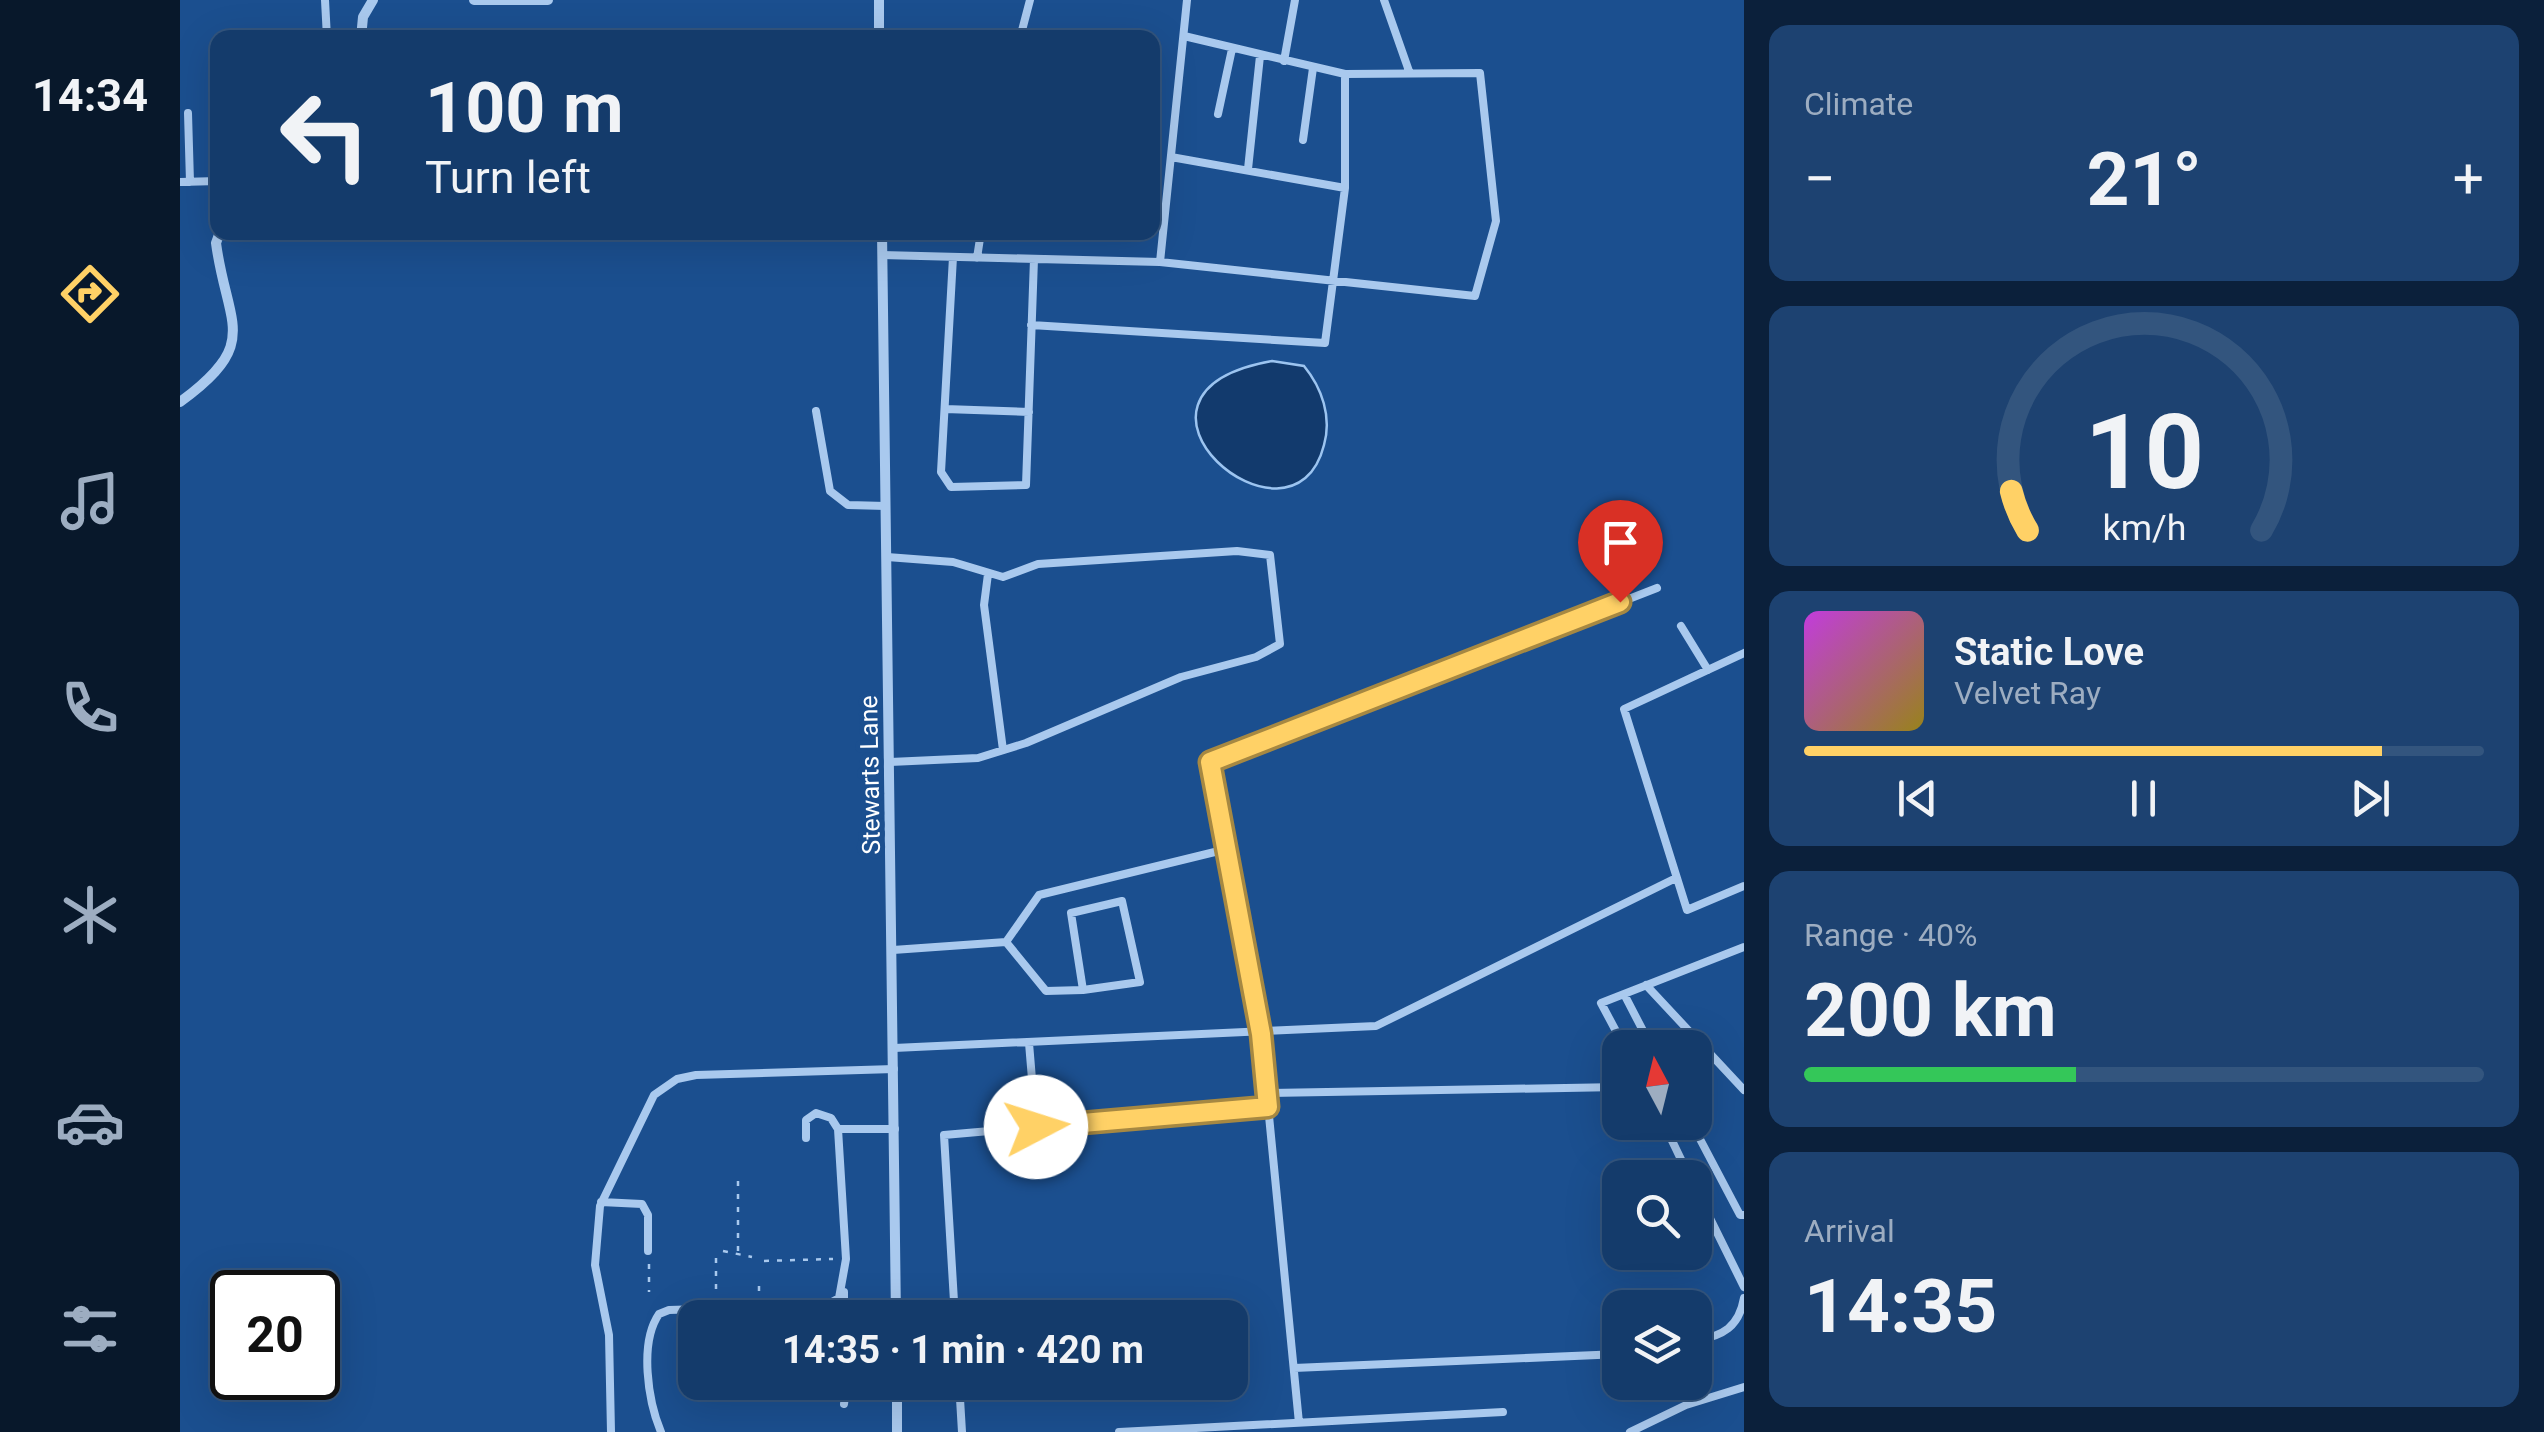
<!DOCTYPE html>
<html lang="en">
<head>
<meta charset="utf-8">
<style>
  :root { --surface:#143b6b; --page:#1d4271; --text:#f1f3f6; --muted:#9dadc1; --line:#33557e; --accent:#ffd166 }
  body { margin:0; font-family:Roboto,sans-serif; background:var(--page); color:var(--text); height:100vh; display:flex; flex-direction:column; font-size:38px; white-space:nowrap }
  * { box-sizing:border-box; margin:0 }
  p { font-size:32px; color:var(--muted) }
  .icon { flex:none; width:55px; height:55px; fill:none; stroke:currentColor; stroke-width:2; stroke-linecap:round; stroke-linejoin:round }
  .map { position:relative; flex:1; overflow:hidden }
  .panel { display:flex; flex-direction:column; gap:25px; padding:25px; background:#0b203b; width:800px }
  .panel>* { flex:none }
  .guide { position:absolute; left:30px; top:30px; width:950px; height:210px; border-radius:20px; box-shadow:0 10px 40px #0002,0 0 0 2px var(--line); background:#143b6b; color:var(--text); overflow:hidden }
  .needle { width:65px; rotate:353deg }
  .tools { position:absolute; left:1422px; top:1030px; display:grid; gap:20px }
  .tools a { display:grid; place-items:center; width:110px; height:110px; border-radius:20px; background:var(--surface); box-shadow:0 10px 40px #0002,0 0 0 2px var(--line); font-size:50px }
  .speed { position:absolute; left:30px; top:1270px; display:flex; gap:20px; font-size:50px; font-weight:700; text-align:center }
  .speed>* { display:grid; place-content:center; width:130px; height:130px; border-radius:50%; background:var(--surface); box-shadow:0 10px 40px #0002,0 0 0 2px var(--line); line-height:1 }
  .speed .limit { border:5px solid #111; border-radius:15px; background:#fff; color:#111 }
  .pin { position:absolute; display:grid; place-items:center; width:85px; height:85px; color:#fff; margin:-102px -42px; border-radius:50% 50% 50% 0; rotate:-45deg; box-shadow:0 0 10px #0007 }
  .pin .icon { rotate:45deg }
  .me { position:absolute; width:110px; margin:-55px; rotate:85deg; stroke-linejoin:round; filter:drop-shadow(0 0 8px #0008) }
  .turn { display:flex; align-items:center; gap:35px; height:210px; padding:0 50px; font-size:45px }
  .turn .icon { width:130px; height:130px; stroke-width:2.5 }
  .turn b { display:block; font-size:70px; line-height:85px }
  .big { font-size:75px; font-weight:700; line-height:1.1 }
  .panel .card { flex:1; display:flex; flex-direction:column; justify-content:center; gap:15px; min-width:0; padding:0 35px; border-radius:20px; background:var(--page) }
  .panel .dial { align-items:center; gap:0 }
  .dial svg { height:260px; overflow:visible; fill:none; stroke:var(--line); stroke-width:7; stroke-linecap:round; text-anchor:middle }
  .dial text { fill:var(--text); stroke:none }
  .song { display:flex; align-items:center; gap:30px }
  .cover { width:120px; height:120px; border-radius:15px; background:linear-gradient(135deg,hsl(290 70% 55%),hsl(50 70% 35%)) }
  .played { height:10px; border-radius:5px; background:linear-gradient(90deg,var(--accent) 85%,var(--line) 85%) }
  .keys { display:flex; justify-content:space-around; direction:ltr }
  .heat { display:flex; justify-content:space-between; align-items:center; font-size:55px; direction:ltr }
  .charge { height:15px; border-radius:8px; background:linear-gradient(90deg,#34c759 40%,var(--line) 0) }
  .trip { position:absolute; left:498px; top:1300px; width:570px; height:100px; border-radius:20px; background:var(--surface); box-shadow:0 10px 40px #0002,0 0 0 2px var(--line); font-weight:700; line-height:100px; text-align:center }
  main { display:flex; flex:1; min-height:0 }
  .tabs { display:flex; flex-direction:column; width:180px; justify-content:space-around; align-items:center; background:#08182b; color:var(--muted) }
  .tabs .icon { width:70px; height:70px }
  .tabs .current { color:var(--accent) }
  .tabs b { font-size:45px; color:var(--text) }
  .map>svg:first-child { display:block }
  .water { fill:#123a6d; stroke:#9cc4f0; stroke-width:2.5 }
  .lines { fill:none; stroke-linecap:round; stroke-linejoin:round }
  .path { stroke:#a9c9ee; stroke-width:2.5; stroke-dasharray:5 8; stroke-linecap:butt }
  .service { stroke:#a9c9ee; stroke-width:8 }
  .minor { stroke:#a9c9ee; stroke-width:10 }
  .route-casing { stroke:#a68842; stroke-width:25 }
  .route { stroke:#ffd166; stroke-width:18 }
  .labels { text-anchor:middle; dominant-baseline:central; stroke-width:10; stroke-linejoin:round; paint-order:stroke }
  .street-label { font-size:25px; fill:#fff; stroke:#1b4f8f }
</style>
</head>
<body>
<main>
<nav class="tabs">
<b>14:34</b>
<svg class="icon current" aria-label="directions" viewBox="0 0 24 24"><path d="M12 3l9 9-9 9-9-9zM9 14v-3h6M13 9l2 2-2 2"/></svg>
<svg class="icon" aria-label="music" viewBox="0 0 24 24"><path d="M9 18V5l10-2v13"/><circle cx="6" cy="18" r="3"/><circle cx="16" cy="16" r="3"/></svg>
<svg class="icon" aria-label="phone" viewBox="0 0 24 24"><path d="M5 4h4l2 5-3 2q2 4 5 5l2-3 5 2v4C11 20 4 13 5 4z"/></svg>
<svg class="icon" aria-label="climate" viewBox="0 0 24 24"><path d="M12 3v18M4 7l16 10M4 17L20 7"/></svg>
<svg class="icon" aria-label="car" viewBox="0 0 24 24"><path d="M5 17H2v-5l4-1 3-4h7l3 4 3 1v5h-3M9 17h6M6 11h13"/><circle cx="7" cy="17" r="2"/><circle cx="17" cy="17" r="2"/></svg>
<svg class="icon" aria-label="filters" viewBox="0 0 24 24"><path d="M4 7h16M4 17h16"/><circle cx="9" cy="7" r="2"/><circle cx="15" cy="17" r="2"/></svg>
</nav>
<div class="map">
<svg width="1564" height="1432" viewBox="0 0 1564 1432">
  <rect width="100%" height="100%" fill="#1b4f8f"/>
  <path class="water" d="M1092 361 1124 366C1142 388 1152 417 1144 445 1113 568 907 394 1092 361Z"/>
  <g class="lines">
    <path class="path" d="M558 1181V1254
      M543 1251 572 1257
      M536 1258V1296
      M584 1261 653 1259
      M469 1264V1292
      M579 1286V1296
      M632 1382V1395"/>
    <path class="service" d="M145 0 147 38
      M1204 0 1229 71
      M840 38 850 0
      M1104 61 1115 0
      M1165 74V188
      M8 113 10 182
      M1038 114 1052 49
      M1123 140 1133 68
      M1068 169 1080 56
      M0 182 38 181
      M702 255 980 262 1007 0
      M773 257 761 472 771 487 846 485 854 259
      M797 258 801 232
      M980 262 1295 296 1316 221 1300 73 1165 74 1004 36
      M851 325 1145 343 1165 188 991 157
      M765 409 849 412
      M636 411 650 491 668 505 706 506
      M707 557 773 562 823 577 858 564 1057 551 1090 555 1100 644 1076 657 1001 677 846 743 798 758 710 762
      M808 574 804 605 823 750
      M1501 626 1528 670
      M1564 653 1444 709 1507 910 1564 886
      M826 942 866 991 903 990 891 913 942 901 960 982 903 990
      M713 950 826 942 859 895 1047 849
      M1466 985 1564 1090
      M1444 994 1472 1048
      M849 1043 856 1127
      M714 1048 1196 1026 1496 878
      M1445 1048 1421 1003 1564 947
      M1087 1093 1440 1087
      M1483 1122 1510 1178
      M1511 1122 1560 1215H1564
      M658 1129H715
      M1515 1188 1564 1287
      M421 1202 462 1204 468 1215V1251
      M664 1318V1292
      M775 1318 764 1135 1088 1107
      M1515 1341C1543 1336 1559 1327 1564 1298
      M1114 1368 1440 1354
      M779 1382 782 1432
      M664 1404 667 1382
      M1119 1423 1081 1034 1030 762 1477 588
      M431 1432 429 1335 415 1265 420 1206 474 1095 497 1079 516 1075 714 1069
      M481 1432C468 1401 459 1343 479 1314L489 1310 647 1305 659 1298 666 1259 658 1129 651 1118 636 1113 626 1120V1138
      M939 1432 1323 1412
      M1450 1432 1506 1405 1564 1387"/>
    <path class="minor" d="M294 0H368
      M699 0V38
      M181 38 183 17 193 0
      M702 232 716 1318
      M0 402C82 342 47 326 36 243L40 232
      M717 1382V1432"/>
  </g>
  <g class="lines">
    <defs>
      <path id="route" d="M856 1127 1088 1107 1081 1034 1030 762 1440 602"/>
    </defs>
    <use href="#route" class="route-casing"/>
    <use href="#route" class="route"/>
  </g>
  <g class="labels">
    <g class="street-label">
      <text transform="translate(690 775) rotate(-91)">Stewarts Lane</text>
    </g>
  </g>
</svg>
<div class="tools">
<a><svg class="needle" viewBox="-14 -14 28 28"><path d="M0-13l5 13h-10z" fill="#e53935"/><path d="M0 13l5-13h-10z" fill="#9dadc1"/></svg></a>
<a><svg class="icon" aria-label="search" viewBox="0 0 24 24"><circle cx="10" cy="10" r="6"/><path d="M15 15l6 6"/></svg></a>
<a><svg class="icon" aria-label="layers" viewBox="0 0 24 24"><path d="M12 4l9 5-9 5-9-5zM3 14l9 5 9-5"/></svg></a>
</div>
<div class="speed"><div class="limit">20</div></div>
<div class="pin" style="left:1440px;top:602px;background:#d93025"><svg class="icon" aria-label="arrive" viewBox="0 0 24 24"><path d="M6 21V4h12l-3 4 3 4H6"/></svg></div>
<svg class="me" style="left:856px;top:1127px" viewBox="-20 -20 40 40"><circle r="19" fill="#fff"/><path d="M0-13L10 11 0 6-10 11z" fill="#ffd166"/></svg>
<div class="trip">14:35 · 1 min · 420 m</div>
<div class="guide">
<div class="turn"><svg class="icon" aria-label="left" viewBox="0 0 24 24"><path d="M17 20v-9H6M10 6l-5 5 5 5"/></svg><div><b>100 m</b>Turn left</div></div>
</div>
</div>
<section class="panel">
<div class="card"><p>Climate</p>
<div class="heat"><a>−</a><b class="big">21°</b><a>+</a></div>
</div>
<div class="card dial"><svg viewBox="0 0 100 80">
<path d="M14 69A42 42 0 1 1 86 69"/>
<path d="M14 69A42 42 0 0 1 9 57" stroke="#ffd166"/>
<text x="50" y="56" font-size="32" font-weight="700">10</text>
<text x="50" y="72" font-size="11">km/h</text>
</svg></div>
<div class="card">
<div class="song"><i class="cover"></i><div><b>Static Love</b><p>Velvet Ray</p></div></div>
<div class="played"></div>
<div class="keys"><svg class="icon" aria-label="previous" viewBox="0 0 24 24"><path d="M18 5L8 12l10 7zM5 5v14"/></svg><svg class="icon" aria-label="pause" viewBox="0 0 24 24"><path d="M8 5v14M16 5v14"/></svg><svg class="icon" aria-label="next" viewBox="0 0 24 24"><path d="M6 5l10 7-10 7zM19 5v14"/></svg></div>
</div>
<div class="card"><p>Range · 40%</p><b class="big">200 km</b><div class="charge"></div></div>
<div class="card"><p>Arrival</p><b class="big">14:35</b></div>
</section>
</main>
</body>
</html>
